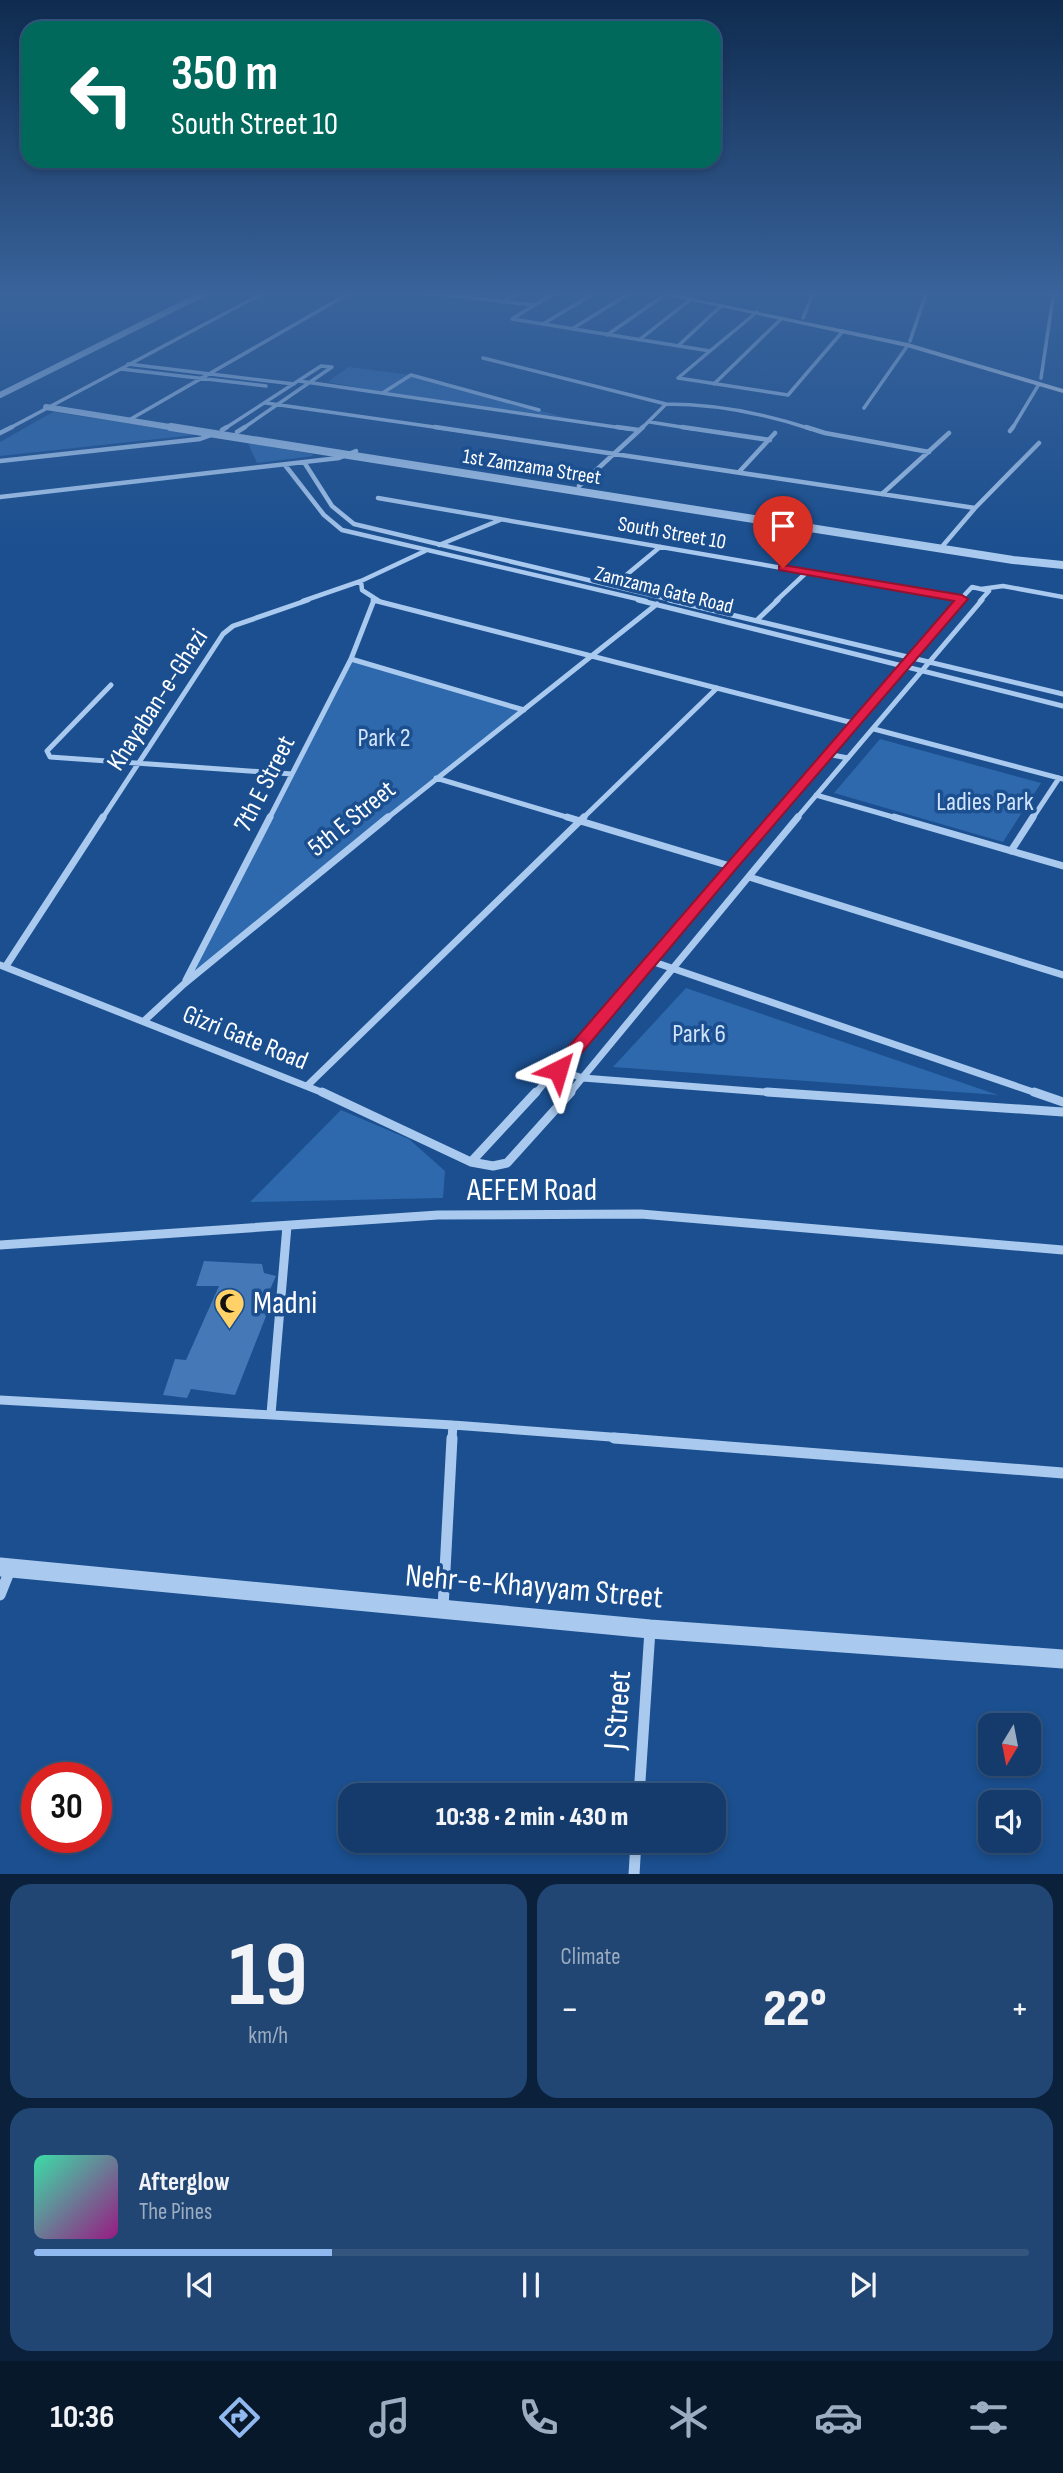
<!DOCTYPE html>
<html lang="en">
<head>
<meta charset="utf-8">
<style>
  :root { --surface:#143b6b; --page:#214673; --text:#f1f3f6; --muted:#9dadc1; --line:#33557e; --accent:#90b9f0 }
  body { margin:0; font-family:"Sofia Sans Condensed",sans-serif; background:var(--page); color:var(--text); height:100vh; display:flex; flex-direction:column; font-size:26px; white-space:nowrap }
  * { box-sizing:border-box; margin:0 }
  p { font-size:23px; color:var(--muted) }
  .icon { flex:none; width:38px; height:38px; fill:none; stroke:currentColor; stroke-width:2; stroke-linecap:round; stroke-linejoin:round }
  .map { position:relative; height:1874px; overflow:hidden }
  .side { display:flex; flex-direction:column; gap:10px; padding:10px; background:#0b203b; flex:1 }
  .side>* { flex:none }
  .banner { position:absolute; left:21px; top:21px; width:700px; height:147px; border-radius:21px; box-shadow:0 4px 10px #0003,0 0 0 2px var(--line); background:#00695c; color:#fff; overflow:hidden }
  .needle { width:46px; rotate:190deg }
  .controls { position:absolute; left:978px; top:1713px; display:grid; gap:14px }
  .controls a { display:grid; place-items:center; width:63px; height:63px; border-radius:14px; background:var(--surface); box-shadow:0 4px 10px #0003,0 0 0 2px var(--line); font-size:35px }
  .speed { position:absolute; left:21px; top:1762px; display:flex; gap:14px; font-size:35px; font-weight:700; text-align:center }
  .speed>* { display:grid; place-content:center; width:91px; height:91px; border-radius:50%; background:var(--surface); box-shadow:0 4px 10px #0003,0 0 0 2px var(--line); line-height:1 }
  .speed .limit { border:10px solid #d22; background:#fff; color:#111 }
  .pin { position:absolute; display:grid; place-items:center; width:60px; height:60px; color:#fff; margin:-72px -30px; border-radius:50% 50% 50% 0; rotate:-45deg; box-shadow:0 0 7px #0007 }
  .pin .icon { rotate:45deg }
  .me { position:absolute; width:77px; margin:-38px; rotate:40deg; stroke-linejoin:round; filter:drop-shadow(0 0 5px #0008) }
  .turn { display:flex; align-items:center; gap:24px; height:147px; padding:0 35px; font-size:32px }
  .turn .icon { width:91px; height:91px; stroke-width:2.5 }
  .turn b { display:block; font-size:49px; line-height:60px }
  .big { font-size:52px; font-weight:800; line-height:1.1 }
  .side .widget { flex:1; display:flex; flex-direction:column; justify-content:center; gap:10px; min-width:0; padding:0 24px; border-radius:21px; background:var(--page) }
  .side .dial { align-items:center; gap:0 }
  .dial b { font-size:91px; line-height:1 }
  .song { display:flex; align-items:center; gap:21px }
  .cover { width:84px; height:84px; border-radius:10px; background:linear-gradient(135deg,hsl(160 70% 55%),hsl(310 70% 35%)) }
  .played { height:7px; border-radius:4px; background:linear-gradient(90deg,var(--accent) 30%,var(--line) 30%) }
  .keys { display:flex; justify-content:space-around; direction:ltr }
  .heat { display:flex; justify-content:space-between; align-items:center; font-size:38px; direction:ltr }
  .side .tiles { flex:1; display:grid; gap:10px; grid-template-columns:1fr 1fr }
  .widget:last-child { grid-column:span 2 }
  .trip { position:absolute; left:338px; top:1783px; width:388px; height:70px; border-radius:21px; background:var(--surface); box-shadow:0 4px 10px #0003,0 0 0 2px var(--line); font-weight:800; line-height:70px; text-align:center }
  .menu { display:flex; height:112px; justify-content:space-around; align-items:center; background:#08182b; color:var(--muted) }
  .menu .icon { width:49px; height:49px }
  .menu .active { color:var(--accent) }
  .menu b { font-size:32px; color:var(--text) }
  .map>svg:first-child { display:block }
  .green { fill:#2e69ad }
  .building { fill:#4478b7 }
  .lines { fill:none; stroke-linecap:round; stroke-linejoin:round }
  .minor-far5 { stroke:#a9c9ee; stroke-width:3.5 }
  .minor-far4 { stroke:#a9c9ee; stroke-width:4.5 }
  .minor-far3 { stroke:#a9c9ee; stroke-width:5 }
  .minor-far2 { stroke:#a9c9ee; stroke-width:7 }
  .minor-far1 { stroke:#a9c9ee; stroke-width:9 }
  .minor { stroke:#a9c9ee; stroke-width:11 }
  .tertiary-far2 { stroke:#a9c9ee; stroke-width:6 }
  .tertiary-far1 { stroke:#a9c9ee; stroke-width:8 }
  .tertiary { stroke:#a9c9ee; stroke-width:19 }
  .secondary { fill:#d6e6fa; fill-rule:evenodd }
  .route { fill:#e11d48; stroke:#92132f; stroke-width:2 }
  .labels { text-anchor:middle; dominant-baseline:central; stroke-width:7; stroke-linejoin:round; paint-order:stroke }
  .far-street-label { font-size:21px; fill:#fff; stroke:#1b4f8f }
  .street-label { font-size:26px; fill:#fff; stroke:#1b4f8f }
  .park-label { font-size:26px; fill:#cfe3fa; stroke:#1b4f8f }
  .near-street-label { font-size:32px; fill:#fff; stroke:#1b4f8f }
  .near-poi-label { font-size:32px; fill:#fff; stroke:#1b4f8f; text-anchor:start }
</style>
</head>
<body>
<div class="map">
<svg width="1063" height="1875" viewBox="0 0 1063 1875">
  <rect width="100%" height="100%" fill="#1b4f8f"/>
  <path class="green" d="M348 367 411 375 567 418 384 392 328 382Z
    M53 412 192 433 194 435 0 456V442Z
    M248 443 312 454 313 456 257 463Z
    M351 659 524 710 184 984Z
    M880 739 1041 783 1003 842 834 793Z
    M686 988 998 1095 613 1067Z
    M341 1110 409 1139 445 1171 443 1198 250 1202Z"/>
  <path class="building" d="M204 1261 262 1264 264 1273 276 1276 268 1294 272 1301 235 1395 191 1389 187 1398 163 1395 175 1359 186 1360 219 1286H196Z"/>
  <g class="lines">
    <path class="minor-far5" d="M412 291 535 305 512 319 710 351 678 378 788 395 843 331
      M470 297 482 291
      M502 302 522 291
      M535 305 559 291
      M803 318 814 291
      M543 324 598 291
      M572 329 633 291
      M607 335 666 294
      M639 340 691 299
      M910 341 927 291
      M678 346 722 305
      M710 351 757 312
      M483 358 666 404C714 404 766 414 811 429
      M128 364 294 384
      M121 369 266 386
      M1041 378 1054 291
      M299 381 629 429
      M714 384 782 318
      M384 392 411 375 539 410
      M266 403 448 429
      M864 408 908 345
      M129 420 353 291
      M650 422 694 429
      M8 429 267 291
      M224 429 321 366 332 367 242 429
      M641 429 666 404
      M1012 429 1039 384"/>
    <path class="minor-far4" d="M435 427 975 508
      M617 427 639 430
      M682 427 770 440
      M806 427 825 433 929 452
      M222 430 227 427
      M1010 431 1013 427
      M237 432 245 427
      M0 433 12 427
      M0 461 200 439 214 434
      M304 462 332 506 354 524 676 601
      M285 465 324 515 342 530 646 601
      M739 472 775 433
      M579 486 643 427
      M882 494 949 433
      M0 497 339 458 356 451
      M378 498 962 599
      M439 545 500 520
      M940 549 975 508 1039 443
      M361 581 362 590 379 601
      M613 586 660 547
      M303 601 361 581 425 551
      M776 601 807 572
      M959 601 972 587 981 589 1003 586 1063 597
      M980 601 989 591 981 589"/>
    <path class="minor-far3" d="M373 600 853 723
      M638 600 1063 706
      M669 600 1063 694
      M757 620 778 600
      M351 659 524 710
      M111 685 47 751 50 757 292 774
      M874 729 1063 779
      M827 754 848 758
      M436 778 573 819
      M816 795 900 819
      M102 819 223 634 233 626 308 600
      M269 819 351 659 374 600
      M386 819 657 604
      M582 819 717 688
      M772 819 961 600
      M796 819 982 600
      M1032 819 1059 778"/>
    <path class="minor-far2" d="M567 817 730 866
      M894 817 1063 866
      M1011 851 1033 817
      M749 877 1063 975
      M651 961 1039 1094
      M0 965 326 1094
      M6 966 103 817
      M186 980 270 817
      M144 1021 184 984 388 817
      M558 1070 583 1078 790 1094
      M308 1085 584 817
      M535 1094 773 817
      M569 1094 798 817"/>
    <path class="minor-far1" d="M322 1092 471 1162 493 1166 507 1163 571 1092
      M767 1092 1063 1112
      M1034 1092 1063 1102
      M471 1162 536 1092
      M0 1245 438 1215 641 1214 1063 1250
      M0 1400 453 1425 637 1439
      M271 1414 287 1226
      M452 1439 453 1425"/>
    <path class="minor" d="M614 1438 1063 1473
      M0 1595 10 1570
      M443 1608 452 1438
      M639 1796 650 1630
      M634 1875 636 1841"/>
    <path class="tertiary-far2" d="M0 395 209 291
      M46 407 182 429"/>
    <path class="tertiary-far1" d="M171 427 1013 560 1063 565"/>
    <path class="tertiary" d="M0 1567 650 1629 1063 1659"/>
    <path class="secondary" d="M646 291H656L908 343 1063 389V393L907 347Z"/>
  </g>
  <linearGradient id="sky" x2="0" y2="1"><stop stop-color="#0f2b4f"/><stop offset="0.53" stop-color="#39639b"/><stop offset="1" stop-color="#39639b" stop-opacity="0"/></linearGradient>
  <rect width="1063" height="553" fill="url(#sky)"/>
  <path class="route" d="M783 565 962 595 968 599 736 869 564 1074H552L549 1070 552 1066 954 601 779 570V566Z"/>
  <defs>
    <symbol id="mosque-pin" viewBox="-11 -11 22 30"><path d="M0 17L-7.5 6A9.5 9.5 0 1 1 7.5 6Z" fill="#ffd166" stroke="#1b4f8f"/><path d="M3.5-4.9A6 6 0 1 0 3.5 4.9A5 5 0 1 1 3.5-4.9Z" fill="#111"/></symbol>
  </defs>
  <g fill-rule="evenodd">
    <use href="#mosque-pin" x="212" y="1286" width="35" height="47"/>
  </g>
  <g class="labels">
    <g class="far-street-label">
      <text transform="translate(532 467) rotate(9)">1st Zamzama Street</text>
      <text transform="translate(672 533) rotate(10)">South Street 10</text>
      <text transform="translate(664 590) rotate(14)">Zamzama Gate Road</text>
    </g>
    <g class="street-label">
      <text transform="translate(158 700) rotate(-57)">Khayaban-e-Ghazi</text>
      <text transform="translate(265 784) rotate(-63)">7th E Street</text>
      <text transform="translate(352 819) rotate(-39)">5th E Street</text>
      <text transform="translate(245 1038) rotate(22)">Gizri Gate Road</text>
    </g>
    <g class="park-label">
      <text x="384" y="738">Park 2</text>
      <text x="985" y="802">Ladies Park</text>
      <text x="699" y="1034">Park 6</text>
    </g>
    <g class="near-street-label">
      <text x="532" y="1190">AEFEM Road</text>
      <text transform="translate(534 1587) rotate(5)">Nehr-e-Khayyam Street</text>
      <text transform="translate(618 1710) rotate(-86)">J Street</text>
    </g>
    <g class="near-poi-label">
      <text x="253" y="1303">Madni</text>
    </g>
  </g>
</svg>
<div class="controls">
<a><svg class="needle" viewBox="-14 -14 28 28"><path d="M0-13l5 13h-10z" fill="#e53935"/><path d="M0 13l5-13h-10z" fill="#9dadc1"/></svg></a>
<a><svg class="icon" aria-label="sound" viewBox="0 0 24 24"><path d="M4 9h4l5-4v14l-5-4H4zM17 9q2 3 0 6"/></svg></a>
</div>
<div class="speed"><div class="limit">30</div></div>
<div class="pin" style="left:783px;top:568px;background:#d93025"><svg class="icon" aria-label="arrive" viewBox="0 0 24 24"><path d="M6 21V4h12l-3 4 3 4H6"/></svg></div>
<svg class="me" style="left:558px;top:1070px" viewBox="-20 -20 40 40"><path d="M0-17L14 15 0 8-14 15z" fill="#e11d48" stroke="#fff" stroke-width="4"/></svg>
<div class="trip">10:38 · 2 min · 430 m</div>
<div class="banner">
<div class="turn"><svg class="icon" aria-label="left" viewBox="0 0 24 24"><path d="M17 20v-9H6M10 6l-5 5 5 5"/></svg><div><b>350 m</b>South Street 10</div></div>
</div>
</div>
<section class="side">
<div class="tiles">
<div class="widget dial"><b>19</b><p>km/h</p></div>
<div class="widget"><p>Climate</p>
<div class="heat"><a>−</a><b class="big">22°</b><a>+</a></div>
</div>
<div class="widget">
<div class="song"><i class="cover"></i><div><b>Afterglow</b><p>The Pines</p></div></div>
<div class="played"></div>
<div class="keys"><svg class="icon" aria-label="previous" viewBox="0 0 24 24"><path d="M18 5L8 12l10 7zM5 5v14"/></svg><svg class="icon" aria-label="pause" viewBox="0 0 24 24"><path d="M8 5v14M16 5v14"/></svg><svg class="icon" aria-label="next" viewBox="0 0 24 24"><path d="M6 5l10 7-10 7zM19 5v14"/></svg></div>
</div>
</div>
</section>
<nav class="menu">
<b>10:36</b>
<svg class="icon active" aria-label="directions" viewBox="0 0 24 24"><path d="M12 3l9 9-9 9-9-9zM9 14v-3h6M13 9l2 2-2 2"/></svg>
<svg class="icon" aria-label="music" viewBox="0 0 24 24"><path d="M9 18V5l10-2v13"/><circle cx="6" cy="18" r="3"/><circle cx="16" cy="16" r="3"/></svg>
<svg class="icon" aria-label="phone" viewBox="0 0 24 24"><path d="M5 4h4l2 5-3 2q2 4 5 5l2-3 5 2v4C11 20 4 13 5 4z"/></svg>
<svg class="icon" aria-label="climate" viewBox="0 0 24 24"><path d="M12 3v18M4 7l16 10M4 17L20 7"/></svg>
<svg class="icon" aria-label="car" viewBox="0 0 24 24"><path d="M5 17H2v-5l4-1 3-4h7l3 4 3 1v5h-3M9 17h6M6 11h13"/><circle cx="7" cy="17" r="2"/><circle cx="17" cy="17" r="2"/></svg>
<svg class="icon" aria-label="filters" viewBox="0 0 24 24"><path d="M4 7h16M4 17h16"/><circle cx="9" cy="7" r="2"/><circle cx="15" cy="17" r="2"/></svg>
</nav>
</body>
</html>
